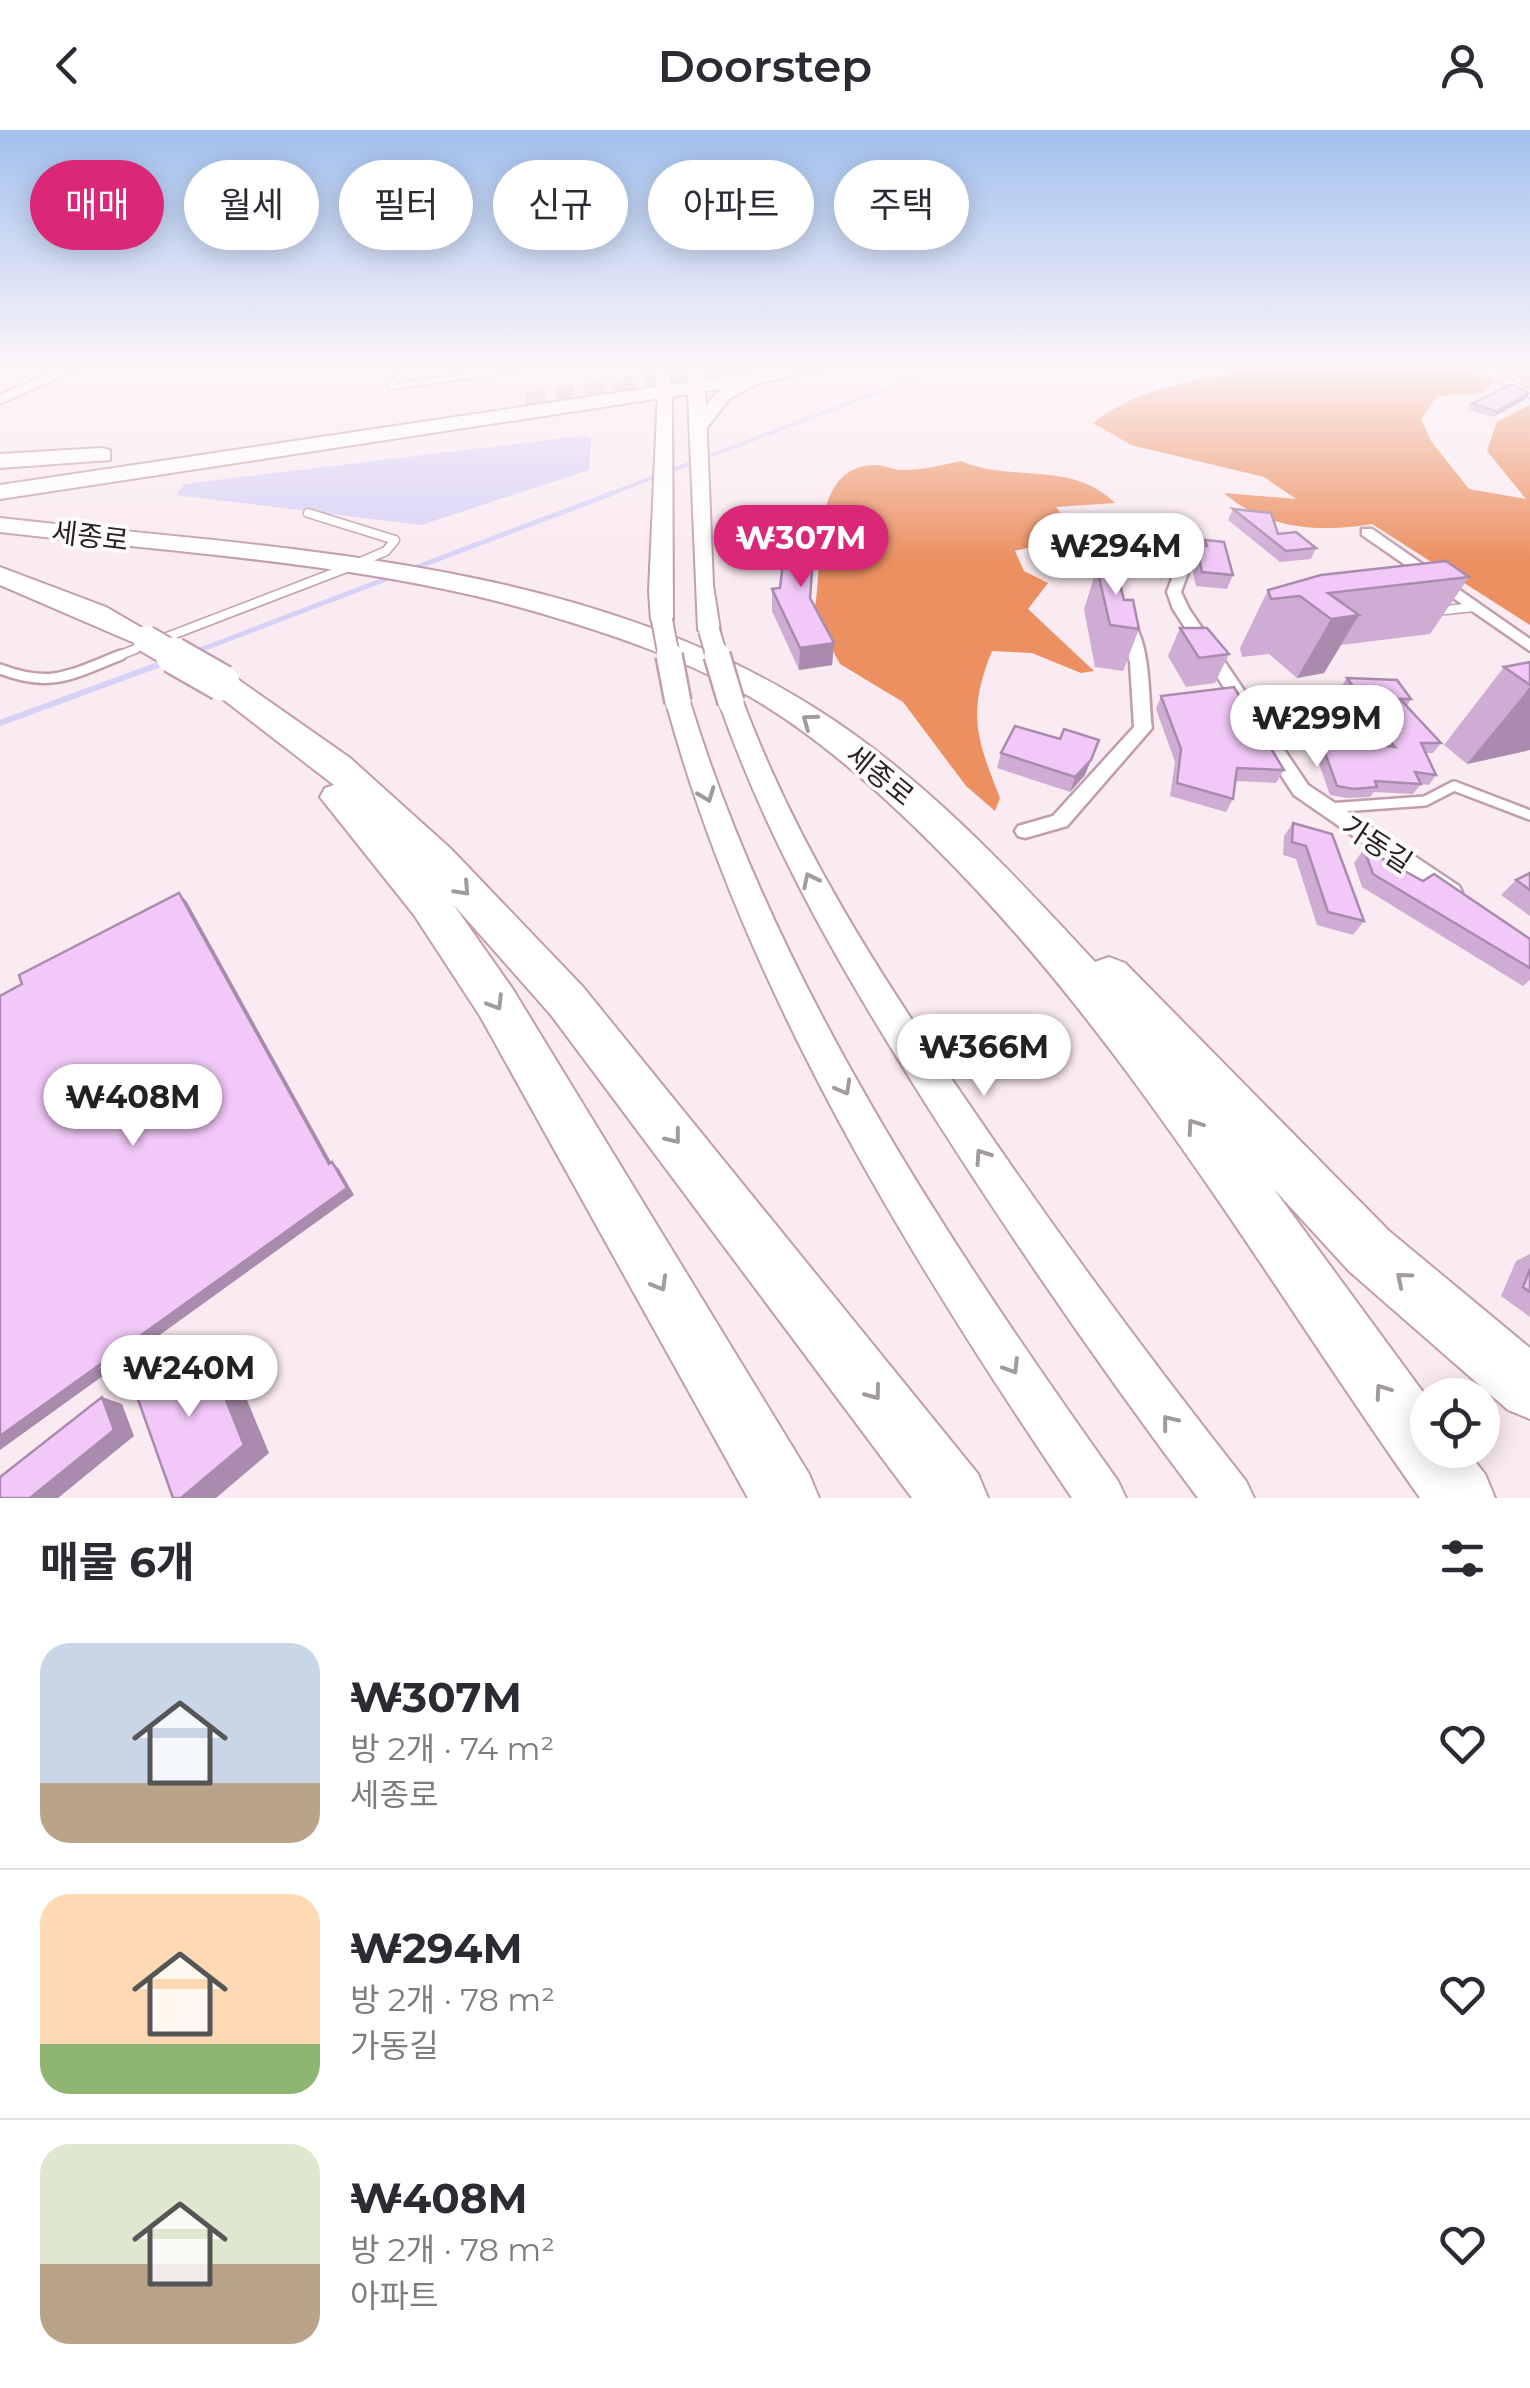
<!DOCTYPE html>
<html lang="ko">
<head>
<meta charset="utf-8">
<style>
  body { margin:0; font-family:Montserrat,"Noto Sans KR",sans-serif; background:#f2f2f3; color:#2b2b33; height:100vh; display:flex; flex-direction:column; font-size:38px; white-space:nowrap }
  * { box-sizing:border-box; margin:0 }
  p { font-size:32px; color:#7c7c81 }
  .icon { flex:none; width:55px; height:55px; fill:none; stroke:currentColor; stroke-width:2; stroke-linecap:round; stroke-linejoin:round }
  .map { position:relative; height:1368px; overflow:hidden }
  .side { display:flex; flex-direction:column; background:#fff; flex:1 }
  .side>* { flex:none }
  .guide { position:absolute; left:30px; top:30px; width:1000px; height:90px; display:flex; gap:20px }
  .controls { position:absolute; left:1410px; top:1248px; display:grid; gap:20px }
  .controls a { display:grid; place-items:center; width:90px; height:90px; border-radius:50%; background:#fff; box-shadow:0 5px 25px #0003; font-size:50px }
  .price { position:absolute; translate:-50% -85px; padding:0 22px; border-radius:35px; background:#fff; color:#222; font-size:32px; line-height:65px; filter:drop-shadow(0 2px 5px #0008) }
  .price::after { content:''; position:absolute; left:50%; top:60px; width:30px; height:22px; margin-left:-15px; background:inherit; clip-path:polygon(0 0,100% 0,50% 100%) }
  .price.current { background:#db2777; color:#fff }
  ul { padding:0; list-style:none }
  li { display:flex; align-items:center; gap:30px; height:250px; padding:0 40px }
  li+li { border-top:2px solid #e1e1e2 }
  li span { display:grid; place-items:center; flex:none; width:280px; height:200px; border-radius:30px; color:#555 }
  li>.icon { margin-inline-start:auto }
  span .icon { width:120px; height:120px; fill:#fffc; stroke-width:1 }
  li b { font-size:42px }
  h2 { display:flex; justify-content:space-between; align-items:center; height:120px; padding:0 40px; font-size:42px }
  .tag { padding:0 35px; border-radius:45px; background:#fff; box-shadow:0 5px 25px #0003; font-size:35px; line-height:90px }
  .tag.current { background:#db2777; color:#fff }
  header { display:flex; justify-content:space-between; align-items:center; height:130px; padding:0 40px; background:#fff; font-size:45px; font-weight:600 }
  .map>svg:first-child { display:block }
  .forest { fill:#ec9061 }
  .water { fill:#d7d1f6 }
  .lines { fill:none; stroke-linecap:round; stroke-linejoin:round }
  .stream-far2 { stroke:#d7d1f6; stroke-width:4 }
  .stream-far1 { stroke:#d7d1f6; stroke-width:5 }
  .stream { stroke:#d7d1f6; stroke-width:6 }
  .highway-tunnel { stroke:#d1c2c9; stroke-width:20; stroke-dasharray:20 10; stroke-linecap:butt }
  .lane-far2-casing { stroke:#c29dad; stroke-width:8 }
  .lane-far1-casing { stroke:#c29dad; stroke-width:11 }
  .lane-casing { stroke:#c29dad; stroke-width:14 }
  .street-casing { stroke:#c29dad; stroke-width:5 }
  .secondary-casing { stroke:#c29dad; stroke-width:4 }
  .highway-casing { stroke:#c29dad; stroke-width:4 }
  .lane-far2 { stroke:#fff; stroke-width:5 }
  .lane-far1 { stroke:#fff; stroke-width:8 }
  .lane { stroke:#fff; stroke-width:9 }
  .street { fill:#fff; fill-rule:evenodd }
  .secondary { fill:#fff; fill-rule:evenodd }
  .highway { fill:#fff; fill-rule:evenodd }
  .secondary-bridge-far1-casing { stroke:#c29dad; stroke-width:24; stroke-linecap:butt }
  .secondary-bridge-casing { stroke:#c29dad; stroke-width:30; stroke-linecap:butt }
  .highway-bridge-far1-casing { stroke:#c29dad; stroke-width:30; stroke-linecap:butt }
  .highway-bridge-casing { stroke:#c29dad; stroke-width:40; stroke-linecap:butt }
  .secondary-bridge-far1 { stroke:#fff; stroke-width:20 }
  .secondary-bridge { stroke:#fff; stroke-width:25 }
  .highway-bridge-far1 { stroke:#fff; stroke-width:26 }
  .highway-bridge { stroke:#fff; stroke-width:35 }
  .wall { fill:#cfacd4 }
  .shaded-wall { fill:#a98cad }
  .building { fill:#f1c8f7; stroke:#a98cad; stroke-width:2.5 }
  .oneway { stroke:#a19b9e }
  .labels { text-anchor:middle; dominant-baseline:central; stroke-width:8; stroke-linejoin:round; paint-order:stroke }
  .street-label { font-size:28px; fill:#2e2027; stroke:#fcfcfc }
</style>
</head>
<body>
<header><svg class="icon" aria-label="back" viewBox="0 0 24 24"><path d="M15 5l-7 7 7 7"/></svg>Doorstep<svg class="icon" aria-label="person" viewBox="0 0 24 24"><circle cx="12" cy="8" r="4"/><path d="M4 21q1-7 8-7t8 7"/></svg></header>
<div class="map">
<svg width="1530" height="1368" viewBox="0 0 1530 1368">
  <rect width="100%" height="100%" fill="#faeaf1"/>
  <path class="forest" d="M1258,239H1465L1494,252L1483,263L1437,266L1421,289L1431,311L1469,359L1526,369L1487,321L1497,292L1530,275V495L1372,394C1321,403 1264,399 1224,363L1296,369L1264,347L1131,315L1093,293C1139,256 1202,249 1258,239Z
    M961,331C1011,353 1072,330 1115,373L1056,377L1068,393L1059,401L1074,416L1043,414L1015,421L1024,441L1048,453L1028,479L1094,541L1081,543L1032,523L992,521C967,583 976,607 1000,668L995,681L966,656L903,572L840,534L813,485C826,443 804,335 876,335C884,335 892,339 899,340C919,341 942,335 961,331Z"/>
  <path class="water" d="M580,306L591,308L589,340L421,395L176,365L185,354Z"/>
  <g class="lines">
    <path class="stream-far2" d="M607,365L939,239"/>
    <path class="stream-far1" d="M412,439L613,363
      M192,523L391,447"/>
    <path class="stream" d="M0,593L166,532"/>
    <path class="highway-tunnel" d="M698,251L771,239
      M526,273L707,244"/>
    <defs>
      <path id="lane-far2" d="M404,239L390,257L519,239"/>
      <path id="lane-far1" d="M1436,481L1474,477
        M115,527L349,437L386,421L395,410L308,383"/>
      <path id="lane" d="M0,539C52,559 72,544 121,525
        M1328,678L1425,671L1454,656L1530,685"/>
      <path id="street" d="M1475,239H1488L1530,260V267Z
        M1362,399H1372L1530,509V521L1362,405Z
        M1168,411L1173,412L1189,440L1181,462L1189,479L1308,655L1459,756L1462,762L1459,768L1451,771L1443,768L1294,665L1173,479L1167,462L1175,440L1161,415Z
        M1124,485C1152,499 1148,570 1152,598L1067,696L1025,708L1018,706L1015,701L1018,696L1053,686L1134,597L1130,532L1116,490Z"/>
      <path id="secondary" d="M59,239H77L0,274V265Z
        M653,239H667L672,261L673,490L662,496L651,490L649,461L658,261Z
        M687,239H701L705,256L713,455L720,500L709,506L698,500Z
        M678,565L690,572C776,854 948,1112 1118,1351L1126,1368H1072C907,1125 743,857 666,572Z
        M731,565L743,572C798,718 880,845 968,973C1056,1102 1149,1228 1246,1351L1254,1368H1198C1104,1243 1015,1114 931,982C848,851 770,719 719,572Z"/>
      <path id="highway" d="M775,239H823L758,253L729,269L706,299L699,301L689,295L720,259L0,369V355Z
        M102,318L110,320V330L0,338V324Z
        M0,388C271,419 571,426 810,575C919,642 1009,739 1095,832L1109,827L1125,833L1389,1101L1530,1218V1289L1508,1280L1349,1141L1273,1058L1428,1269V1320H1466L1485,1344L1495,1368H1420C1264,1147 1127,907 933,715C882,664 825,613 764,575C691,530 607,502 526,479C364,433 169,422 0,402Z
        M0,437L106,477L161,509L146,518L0,455Z
        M222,543L233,546L350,628L451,719L583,857L978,1344L988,1368H912L551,885L453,774L512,858L809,1344L819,1368H748L480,886L414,785L320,667L325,658L334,655L211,560L206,553L211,546Z"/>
    </defs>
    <use href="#lane-far2" class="lane-far2-casing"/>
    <use href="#lane-far1" class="lane-far1-casing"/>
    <use href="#lane" class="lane-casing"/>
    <use href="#street" class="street-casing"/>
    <use href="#secondary" class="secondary-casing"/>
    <use href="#highway" class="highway-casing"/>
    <use href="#lane-far2" class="lane-far2"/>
    <use href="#lane-far1" class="lane-far1"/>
    <use href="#lane" class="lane"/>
    <use href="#street" class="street"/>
    <use href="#secondary" class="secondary"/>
    <use href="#highway" class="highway"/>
    <defs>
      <path id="secondary-bridge-far1" d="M662,490L669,527
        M709,500L717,527"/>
      <path id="secondary-bridge" d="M669,525L678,572
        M717,525L731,572"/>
      <path id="highway-bridge-far1" d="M146,509L177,527"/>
      <path id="highway-bridge" d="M173,525L222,553"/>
    </defs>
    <use href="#secondary-bridge-far1" class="secondary-bridge-far1-casing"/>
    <use href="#secondary-bridge" class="secondary-bridge-casing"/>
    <use href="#highway-bridge-far1" class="highway-bridge-far1-casing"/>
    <use href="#highway-bridge" class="highway-bridge-casing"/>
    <use href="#secondary-bridge-far1" class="secondary-bridge-far1"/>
    <use href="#secondary-bridge" class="secondary-bridge"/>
    <use href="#highway-bridge-far1" class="highway-bridge-far1"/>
    <use href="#highway-bridge" class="highway-bridge"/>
  </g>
  <path class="wall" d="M1498,239H1530V259L1525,252Z
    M1529,263L1526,269L1493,287L1468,280L1472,274Z
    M1233,379L1278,404L1316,418L1311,429L1280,432L1228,390Z
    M1205,410L1233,445L1227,459L1196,456L1190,429L1196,415L1203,416Z
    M1101,433L1124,470L1139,499L1123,541L1095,537L1084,479L1097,438L1100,439Z
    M1469,447L1430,504L1341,515L1324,543L1297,548L1269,524L1242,527L1240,518L1268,460Z
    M772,459L811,470L834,513L832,535L799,540L772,481Z
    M1180,498L1229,524L1215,553L1186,557L1168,526Z
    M1530,532V620L1467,634L1444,615L1504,537Z
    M1347,548L1411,569L1407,576L1441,613L1433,623H1425L1436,645L1429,655L1421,654L1413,664L1374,662L1370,667L1347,668L1330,665L1315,622L1321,612L1365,618L1368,613L1378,614L1367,602L1369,599L1341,557Z
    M1161,566L1284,640L1276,653L1236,651L1233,669L1226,682L1170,666L1175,632L1156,579Z
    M1060,609L1099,610L1085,645L1070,662L997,638L1001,623Z
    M1293,693L1364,791L1353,805L1317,795L1296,729L1283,725L1284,706Z
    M1364,719L1530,809V850L1523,856L1362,757L1354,733Z
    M1530,743V786L1501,765L1516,750Z
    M1530,1124V1187L1501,1166L1516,1131Z"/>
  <path class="shaded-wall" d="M1529,263L1526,269L1493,287L1497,281Z
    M1359,485L1324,543L1297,548L1331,489Z
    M834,513L832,535L799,540L800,518Z
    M1530,557V620L1467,634Z
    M1091,630L1085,645L1070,662L1075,647Z
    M179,763L187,772L336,1041L329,1034Z
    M332,1032L339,1039L354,1065L0,1320V1306Z
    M202,1210L227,1222L269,1323L216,1368H181Z
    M102,1267L122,1274L134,1306L58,1368H30Z"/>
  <path class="building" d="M1512,254L1529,263L1497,281L1472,274Z
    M1233,379L1271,383L1278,404L1296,402L1316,418L1286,421Z
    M787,398L815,399L810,468L834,513L800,518L772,459L780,458Z
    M1205,410L1224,412L1233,445L1202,442L1196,415L1207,416Z
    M1114,431L1124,470H1133L1139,499L1110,495L1097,438L1102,439L1101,433Z
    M1446,431L1469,447L1328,463L1359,485L1331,489L1300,466L1271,469L1268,460L1321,445Z
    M1180,498H1207L1229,524L1199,528Z
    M1530,532V555L1504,537Z
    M1347,548L1397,550L1411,569H1400L1441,613H1421L1436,645L1415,642L1421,654L1375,651L1377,657L1354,659L1337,656L1321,612L1371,619L1368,613L1395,617L1374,593L1378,592Z
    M1234,557L1284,640L1237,638L1233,669L1177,653L1181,619L1161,566Z
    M1015,596L1060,609L1064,599L1099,610L1091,630L1075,647L1001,623Z
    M1293,693L1332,704L1364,791L1328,782L1306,716L1292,712Z
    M1364,719L1423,751L1434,744L1530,809V838L1373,744Z
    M1530,743V760L1516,750Z
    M179,763L329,1034L332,1032L347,1058L0,1306V866L22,854L19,845Z
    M1530,1139V1162L1523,1157Z
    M202,1210L244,1315L181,1368H173L135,1261Z
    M102,1267L114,1300L30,1368H0V1347Z"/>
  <defs><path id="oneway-chevron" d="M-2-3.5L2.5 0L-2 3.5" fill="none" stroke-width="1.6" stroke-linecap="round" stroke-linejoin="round" transform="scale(2.5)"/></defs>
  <g class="oneway">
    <use href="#oneway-chevron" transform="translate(809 591) rotate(-144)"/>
    <use href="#oneway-chevron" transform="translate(707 665) rotate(69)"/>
    <use href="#oneway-chevron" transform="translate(810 750) rotate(-116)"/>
    <use href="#oneway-chevron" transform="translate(463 759) rotate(47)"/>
    <use href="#oneway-chevron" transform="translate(496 873) rotate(58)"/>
    <use href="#oneway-chevron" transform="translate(844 958) rotate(61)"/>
    <use href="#oneway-chevron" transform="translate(1194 996) rotate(-125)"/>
    <use href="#oneway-chevron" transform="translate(674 1007) rotate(52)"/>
    <use href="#oneway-chevron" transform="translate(982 1026) rotate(-124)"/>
    <use href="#oneway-chevron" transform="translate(1403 1149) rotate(-140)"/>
    <use href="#oneway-chevron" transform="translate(660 1154) rotate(60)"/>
    <use href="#oneway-chevron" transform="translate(1012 1237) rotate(58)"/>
    <use href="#oneway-chevron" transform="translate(1382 1261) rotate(-125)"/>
    <use href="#oneway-chevron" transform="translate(874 1263) rotate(53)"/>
    <use href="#oneway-chevron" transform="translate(1169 1292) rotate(-128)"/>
  </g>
  <linearGradient id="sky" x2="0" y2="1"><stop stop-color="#a1c0ee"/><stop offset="0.55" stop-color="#fdf6f9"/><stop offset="1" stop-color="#fdf6f9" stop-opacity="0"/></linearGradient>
  <rect width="1530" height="431" fill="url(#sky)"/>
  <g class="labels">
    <g class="street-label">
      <text transform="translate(90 406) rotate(7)">세종로</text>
      <text transform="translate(880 645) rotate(39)">세종로</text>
      <text transform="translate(1377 714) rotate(33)">가동길</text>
    </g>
  </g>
</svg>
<div class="controls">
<a><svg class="icon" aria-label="locate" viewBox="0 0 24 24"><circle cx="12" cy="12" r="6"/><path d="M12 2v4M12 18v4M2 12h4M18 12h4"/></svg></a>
</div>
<b class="price current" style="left:801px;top:460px">₩307M</b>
<b class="price" style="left:1116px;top:468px">₩294M</b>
<b class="price" style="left:1317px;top:640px">₩299M</b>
<b class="price" style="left:984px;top:969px">₩366M</b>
<b class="price" style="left:133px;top:1019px">₩408M</b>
<b class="price" style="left:189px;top:1290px">₩240M</b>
<div class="guide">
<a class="tag current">매매</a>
<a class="tag">월세</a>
<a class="tag">필터</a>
<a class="tag">신규</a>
<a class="tag">아파트</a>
<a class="tag">주택</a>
</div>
</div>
<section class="side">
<h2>매물 6개<svg class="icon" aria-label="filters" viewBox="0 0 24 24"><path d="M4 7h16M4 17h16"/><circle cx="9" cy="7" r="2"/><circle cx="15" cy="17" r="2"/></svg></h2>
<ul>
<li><span style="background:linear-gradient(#c9d6e8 70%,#b9a48a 0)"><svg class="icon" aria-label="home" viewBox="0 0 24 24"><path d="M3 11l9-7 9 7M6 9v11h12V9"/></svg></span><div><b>₩307M</b><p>방 2개 · 74 m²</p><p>세종로</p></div><svg class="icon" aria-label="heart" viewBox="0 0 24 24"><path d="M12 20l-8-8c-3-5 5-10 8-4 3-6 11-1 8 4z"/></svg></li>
<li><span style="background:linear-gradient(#ffd9b3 75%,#8fb573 0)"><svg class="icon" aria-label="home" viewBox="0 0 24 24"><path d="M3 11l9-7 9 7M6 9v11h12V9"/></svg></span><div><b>₩294M</b><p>방 2개 · 78 m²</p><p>가동길</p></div><svg class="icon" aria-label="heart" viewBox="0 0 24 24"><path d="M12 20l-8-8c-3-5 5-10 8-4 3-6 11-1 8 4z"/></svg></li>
<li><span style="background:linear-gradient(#dfe7d0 60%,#b9a48a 0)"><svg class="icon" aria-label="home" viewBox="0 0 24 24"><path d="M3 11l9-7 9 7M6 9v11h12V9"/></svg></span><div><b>₩408M</b><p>방 2개 · 78 m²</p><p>아파트</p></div><svg class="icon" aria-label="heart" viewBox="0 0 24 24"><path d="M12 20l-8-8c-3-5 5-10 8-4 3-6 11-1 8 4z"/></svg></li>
</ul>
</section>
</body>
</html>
